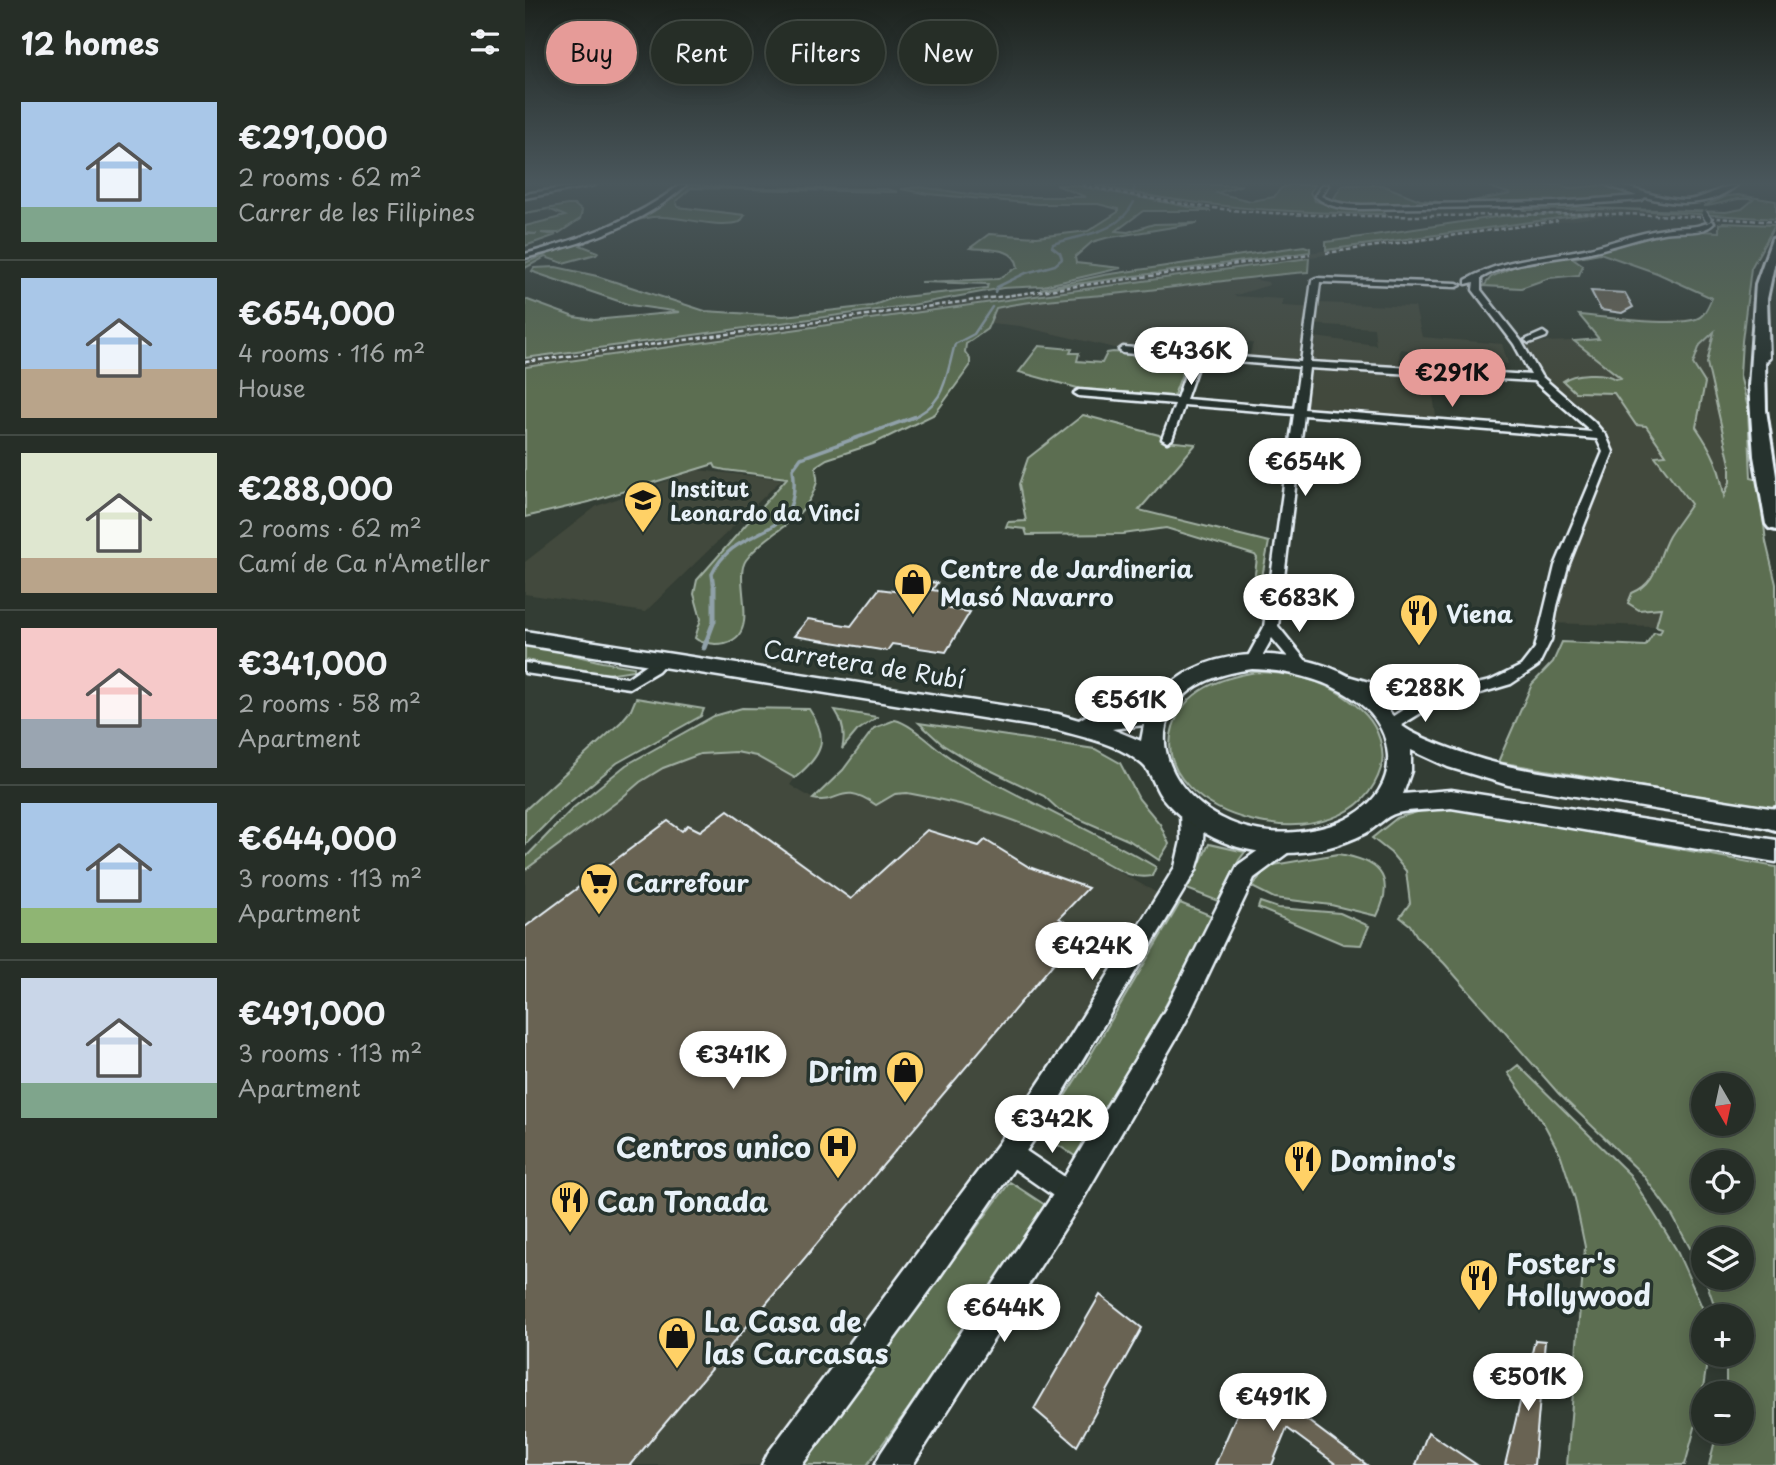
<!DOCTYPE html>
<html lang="en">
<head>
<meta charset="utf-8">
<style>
  body { margin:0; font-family:"Playpen Sans",sans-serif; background:#2e362f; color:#f1f3f6; height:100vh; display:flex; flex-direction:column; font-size:26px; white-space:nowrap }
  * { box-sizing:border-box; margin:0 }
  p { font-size:23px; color:#a4a8a7 }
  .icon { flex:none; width:38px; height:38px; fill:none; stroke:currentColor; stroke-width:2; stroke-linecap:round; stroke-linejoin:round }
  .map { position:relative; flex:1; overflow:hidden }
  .sheet { display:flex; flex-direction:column; background:#262e27; width:525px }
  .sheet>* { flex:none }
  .hud { position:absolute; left:21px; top:21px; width:665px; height:63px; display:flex; gap:14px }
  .needle { width:46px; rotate:171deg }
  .tools { position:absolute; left:1166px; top:1073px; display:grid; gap:14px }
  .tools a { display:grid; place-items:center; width:63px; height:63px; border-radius:50%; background:#262e27; box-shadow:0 4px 18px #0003,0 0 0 2px #424a44; font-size:35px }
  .price { position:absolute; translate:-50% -60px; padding:0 16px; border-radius:24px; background:#fff; color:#222; font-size:23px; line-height:46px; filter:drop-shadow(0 2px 4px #0008) }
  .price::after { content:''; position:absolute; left:50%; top:42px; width:21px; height:16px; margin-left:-10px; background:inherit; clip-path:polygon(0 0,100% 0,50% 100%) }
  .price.current { background:#e69b98; color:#111 }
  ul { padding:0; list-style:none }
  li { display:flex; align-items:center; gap:21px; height:175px; padding:0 21px }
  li+li { border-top:2px solid #424a44 }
  li span { display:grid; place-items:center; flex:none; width:196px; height:140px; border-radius:0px; color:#555 }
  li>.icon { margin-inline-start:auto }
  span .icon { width:84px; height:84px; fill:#fffc; stroke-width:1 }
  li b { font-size:30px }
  h2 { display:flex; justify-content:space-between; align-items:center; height:84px; padding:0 21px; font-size:30px }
  .chip { padding:0 24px; border-radius:32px; background:#262e27; box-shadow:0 4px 18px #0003,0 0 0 2px #424a44; font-size:24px; line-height:63px }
  .chip.current { background:#e69b98; color:#111 }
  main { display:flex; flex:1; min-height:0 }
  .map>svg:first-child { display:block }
  .built { fill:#43493d; fill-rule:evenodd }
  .green { fill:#5c6e51; stroke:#a2b0a4; stroke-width:2; fill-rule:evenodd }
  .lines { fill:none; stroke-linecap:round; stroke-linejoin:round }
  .stream-far2 { stroke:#90a1a9; stroke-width:2.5 }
  .stream-far1 { stroke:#90a1a9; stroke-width:3.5 }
  .stream { stroke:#90a1a9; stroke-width:5 }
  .building { fill:#696452; stroke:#e8f1f8; stroke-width:2 }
  .minor-casing { stroke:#e8f1f8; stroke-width:5 }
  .tertiary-casing { stroke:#e8f1f8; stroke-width:5 }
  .secondary-casing { stroke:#e8f1f8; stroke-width:5 }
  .trunk-casing { stroke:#e8f1f8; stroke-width:6 }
  .minor { fill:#26332d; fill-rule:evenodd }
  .tertiary { fill:#26332d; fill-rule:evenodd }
  .secondary { fill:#26332d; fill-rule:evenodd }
  .trunk { fill:#26332d; fill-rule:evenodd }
  .rail { stroke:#e8f1f8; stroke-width:2.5; stroke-dasharray:4.5 2.5; stroke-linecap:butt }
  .pedestrian-bridge-casing { stroke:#e8f1f8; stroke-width:8; stroke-linecap:butt }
  .pedestrian-bridge { stroke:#26332d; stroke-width:5 }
  .labels { text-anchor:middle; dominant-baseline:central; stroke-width:7; stroke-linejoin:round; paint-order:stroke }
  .far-poi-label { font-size:21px; font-weight:bold; fill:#e8f1f8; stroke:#26332d; text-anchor:start }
  .poi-label { font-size:24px; font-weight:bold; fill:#e8f1f8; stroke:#26332d; text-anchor:start }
  .street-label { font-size:24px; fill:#e8f1f8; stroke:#26332d }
  .near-poi-label { font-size:28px; font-weight:bold; fill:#e8f1f8; stroke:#26332d; text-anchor:start }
</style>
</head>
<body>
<main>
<section class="sheet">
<h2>12 homes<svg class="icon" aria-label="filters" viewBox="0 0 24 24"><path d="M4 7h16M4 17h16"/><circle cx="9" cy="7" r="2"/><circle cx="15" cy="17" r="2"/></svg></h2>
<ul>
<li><span style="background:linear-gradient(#a9c7e8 75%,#7fa58c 0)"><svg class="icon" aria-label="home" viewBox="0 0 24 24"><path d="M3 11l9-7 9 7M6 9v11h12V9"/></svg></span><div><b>€291,000</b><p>2 rooms · 62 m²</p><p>Carrer de les Filipines</p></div></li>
<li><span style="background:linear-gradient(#a9c7e8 65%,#b9a48a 0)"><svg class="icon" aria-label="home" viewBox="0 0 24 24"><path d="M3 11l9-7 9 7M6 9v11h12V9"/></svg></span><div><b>€654,000</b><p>4 rooms · 116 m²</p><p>House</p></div></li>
<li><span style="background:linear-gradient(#dfe7d0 75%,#b9a48a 0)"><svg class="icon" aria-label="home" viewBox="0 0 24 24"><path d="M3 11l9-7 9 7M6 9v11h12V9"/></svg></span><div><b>€288,000</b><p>2 rooms · 62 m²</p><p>Camí de Ca n'Ametller</p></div></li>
<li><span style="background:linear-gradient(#f6c9c9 65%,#9aa5b1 0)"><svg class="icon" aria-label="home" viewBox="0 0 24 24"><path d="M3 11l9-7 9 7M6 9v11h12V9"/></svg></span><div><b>€341,000</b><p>2 rooms · 58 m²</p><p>Apartment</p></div></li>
<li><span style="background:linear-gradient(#a9c7e8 75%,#8fb573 0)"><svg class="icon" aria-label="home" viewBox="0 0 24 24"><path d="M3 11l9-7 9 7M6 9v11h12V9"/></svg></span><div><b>€644,000</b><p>3 rooms · 113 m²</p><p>Apartment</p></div></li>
<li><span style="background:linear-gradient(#c9d6e8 75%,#7fa58c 0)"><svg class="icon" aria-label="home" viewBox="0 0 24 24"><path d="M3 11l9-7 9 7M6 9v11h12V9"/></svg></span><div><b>€491,000</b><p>3 rooms · 113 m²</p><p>Apartment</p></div></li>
</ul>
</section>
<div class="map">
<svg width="1251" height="1465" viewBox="0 0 1251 1465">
  <rect width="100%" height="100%" fill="#333d34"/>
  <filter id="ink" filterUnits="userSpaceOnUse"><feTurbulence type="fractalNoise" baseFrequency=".0143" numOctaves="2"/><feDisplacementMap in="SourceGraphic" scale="14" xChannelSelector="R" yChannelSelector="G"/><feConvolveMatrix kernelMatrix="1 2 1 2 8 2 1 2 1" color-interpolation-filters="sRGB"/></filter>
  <g filter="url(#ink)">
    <path class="built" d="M552,185H570L657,201L754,211L872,214L1104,210L1177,214L1179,217L1072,213L1078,216L0,367V360L1069,214L848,217L740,213L623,200Z
      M715,277L743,282L744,285L708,296L758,299L757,306L793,308L794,303L890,307L897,337L977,344L983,364L875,349L874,370L905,372L912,424L776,413L781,366L723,361L728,343L677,339L671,356L603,351L495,326L466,323L471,308L488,304L538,296L579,295ZM784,324L849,328L851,345L782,336Z
      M1054,315L1132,320L1171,319L1189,331L1182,363L1196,415L1205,464L1206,492L1149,623L1131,626L1023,623L1083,452L1076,436L1012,378L993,343L1074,340Z
      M172,470L257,479L120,612L0,594V562L72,506Z
      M193,751L231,756L270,778L265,785L288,799L298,801L322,791L337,795L351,804L370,794L382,793L470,812L529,836L643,899L255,1465H0V870L93,801L115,782L138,768L175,754Z"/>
    <path class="green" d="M165,185L220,188L362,189L373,192L166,188L151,201L153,207L220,215L215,222C191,228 163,218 138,217C110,215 80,234 55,245L73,252L71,254L38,263L20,257L0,268V263L122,213Z
      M531,185H548L686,211H618L591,231L603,232L629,224L673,223L581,238L567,242L550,257L551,263L596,268L518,286L478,288L387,305L0,358V299L49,317L69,320L155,312L105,305L11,273L7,271L9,268L31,267L72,276L180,311L259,316L346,306L368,298L462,288L463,284L396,282L473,279L493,267C490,246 462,250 445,248L464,234L512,237L563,231L593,212V209L573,204H513L403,194L376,189L395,187L466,197H561Z
      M570,185H717L692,193L726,201L749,197L756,188L765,185H790L785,192L790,201L808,206L857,209L860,214C762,213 665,207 570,185Z
      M817,185H857L895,200L914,202H942L986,194L959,185H1034L1045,188L1082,185L1113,196L1049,202L840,205L812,201L809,198Z
      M1213,195L1251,201V219L1094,209L999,210L995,206L1201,212L1217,209L1228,200C1212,195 1195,206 1179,206L1202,196Z
      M42,205H50L57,211L55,219L34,233H16L31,235L0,246V234H12L0,233V226L40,216L24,209L0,213Z
      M1071,213L801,250V242L977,216Z
      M1198,223L1250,225L1226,268L1217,341L1215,375L1223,408L1226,478L1234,480L1241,542L1251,584V809L973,762L1007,684L1028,662L1037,642L1120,646L1129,632L1135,633L1137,628L1131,626L1136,608L1114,610L1103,603L1107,593C1134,582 1131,559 1144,536C1151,525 1159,515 1166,504L1130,456L1141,455L1121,426L1111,425L1089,393L1050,392L1038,381C1048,373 1079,371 1090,379L1096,378L1049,341L1074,339L1054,315C1081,317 1148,327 1171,319C1180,316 1183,306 1187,298L1132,273L1075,253L1048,258L1058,265L1054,275L1024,278L996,288L959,286L966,277L990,266L1066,252L1153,230L1194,232V224ZM1189,332L1182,363L1205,464V482L1199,496C1195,467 1188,452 1171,427L1180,383L1168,364L1175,345Z
      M779,246L785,248V252L515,289L579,275Z
      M784,258L783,272C714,277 647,289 578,295C542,298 507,300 471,308L462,329L441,344L440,352L445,359V366L410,414L348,444L302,459L291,466C290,472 293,476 292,482C281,523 244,529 221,560C206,581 242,644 190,644C182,643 175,643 170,638L176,619L169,594L172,580L262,478L200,470L191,468L189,464L64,502L0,517V367Z
      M514,346L547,349L545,353H554L552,361L577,363L582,353L588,352L663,358L649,395L646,396L556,389L494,372Z
      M558,415L634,435L640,441L671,444L614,510L744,542L732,602L723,600L728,589L732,558L730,555L641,528L598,534L502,535L500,529L481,527L483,522L501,521L494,484L503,458Z
      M0,643L77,662L109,667V670L82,674L0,660Z
      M731,672C774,673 811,683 841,715C853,728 861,750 856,768C825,872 619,819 648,727C660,689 696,678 731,672Z
      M111,698L179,709L176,716L92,763L34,811L0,845V810L96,722L106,710Z
      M217,708L284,709C306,741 296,755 270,778L231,756L211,752L175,754L138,768L115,782L93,801L0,870V858L48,808L101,765L189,716Z
      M310,710L352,717L332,731L317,749C321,734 318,722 310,710Z
      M370,720C386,723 411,749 427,759C493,799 565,828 631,867L627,876C606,880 591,868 572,858C505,823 456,806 382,793L370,794L351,805C315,780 316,805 288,799L318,770L349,728Z
      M394,723L570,749L595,763L614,799L635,824L644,844L634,860L605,841L534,810L519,796L436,756L418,745Z
      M936,808L1251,867V1465H1184L1192,1432H1216V1393H1201V1355L1216,1354V1316H1193L1180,1278H1216V1239H1178V1272L1147,1215L1118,1175L1034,1094L919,963L893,938L885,925L875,917L885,903L881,871L866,853L847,838L872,818L902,809ZM1178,1085H1216V1124H1178ZM1178,1162H1216V1200H1178Z
      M684,844L720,852L714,860L693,901L662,889Z
      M813,854C852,860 872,875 852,916L806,905L749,898L727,887L743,866Z
      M735,902L753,908L815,913L844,926L836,945L818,944L733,908Z
      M655,903L687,916L623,1039L553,1158L516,1134L561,1063Z
      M993,1065L1105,1175L1151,1249L1177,1307L1178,1354L1183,1355L1175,1409L1160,1465H1042L1060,1247L1050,1199L1036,1156L1019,1124L983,1073Z
      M485,1182L520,1205L419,1360L342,1465H278Z"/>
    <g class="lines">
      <path class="stream-far2" d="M609,185V191
        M470,292L472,287L501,273L530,265L537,259L535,253L527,247L528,244C558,234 593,234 609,202
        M384,419C421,405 420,379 430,344L449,334L467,307"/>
      <path class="stream-far1" d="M189,589L187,574C212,520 279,545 268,469L276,458L389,417"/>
      <path class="stream" d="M179,648L189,621V587"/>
    </g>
    <path class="building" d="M1066,291L1100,293L1108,307L1097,313L1076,310Z
      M385,579L412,583L407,590L434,594L424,609L445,612L421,652L367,644L362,651L269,636L283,619L326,626L354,589L376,592Z
      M203,810L326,899L402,830L454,846L460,840L504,867L563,888L534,918L555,932L105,1465H0V927L143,821L157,831L163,825L175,831Z
      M575,1295L617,1328L552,1446L509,1409Z
      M1010,1340L1020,1341L1009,1465H980Z
      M727,1379L842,1465H812L762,1428L747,1465H690Z
      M903,1432L952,1465H891Z"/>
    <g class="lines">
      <defs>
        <path id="minor" d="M58,185H70L0,198V194Z
          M155,185H161C118,225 56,244 0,258V254C56,239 109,220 155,185Z
          M797,185H803L796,196C810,204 823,205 838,205L1030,202L1112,196L1082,185C1108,185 1132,200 1159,200C1180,200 1199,184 1212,185C1184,207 1153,206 1120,197L1117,200L1030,206L838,209C821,209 804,208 790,196Z
          M1186,221L1189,223C1179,235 1154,230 1138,233C1112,238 1086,248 1060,253C1026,260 986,260 956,278V290L996,341L1016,376L1069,422L1081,436L1088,452L1043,566L1032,606L1026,640L1013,666L986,684L904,708L865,732L857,726L859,722L890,702L865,698L814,684L812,680L814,676L819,675L865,688L909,694L965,681L996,666L1010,648L1030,566L1078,452L1072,439L779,415L753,626L785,666L783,669H773L747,638L732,665L727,667L720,662L739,627L769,414L659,405L647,439L642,442L637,439L650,404L554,396L549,393L554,390L652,398L666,358L598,353L594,350L598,347L668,353L676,332L680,329L684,332L677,354L776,362L787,280L791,278L932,283L936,285L932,287L795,282L785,362L1006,375L989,344L948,290L949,282L941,284V280C980,257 1017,258 1060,249C1087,243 1112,233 1139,229C1155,226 1173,229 1186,221ZM675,359L775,367L769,408L661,399ZM784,368L1009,381L1067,432L779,409Z
          M1018,332L1022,335L1021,337L1004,343L1000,340Z
          M138,653L143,655L145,658L133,671L104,688L0,673V663L102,678Z
          M485,1140L553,1186L557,1194L553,1202L545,1206L537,1202L477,1160L473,1152L477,1144Z"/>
        <path id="tertiary" d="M665,803L672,805C683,825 678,850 671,870L517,1128L411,1282L277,1465H237L243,1453L474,1143L543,1040L650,867L656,841L655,811L658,805Z
          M760,834L768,837L771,843L768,849L729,878L661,1021L555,1204L388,1465H350L356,1453L535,1184L643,1005L713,865L752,837Z"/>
        <path id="secondary" d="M0,631L533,714L554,720L564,714L604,713L628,706C666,642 767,645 825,677C847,689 859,706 875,724C886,736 945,756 963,761C998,771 1036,775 1072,781C1132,790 1191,800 1251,809V829L983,785L923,767L886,750V771L878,794L926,790L1251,840V862L926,808C909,810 889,809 872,813C860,816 852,827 841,833C816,846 786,853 758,853C711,854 665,832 636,796C629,786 626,771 617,764C594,744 561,738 533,730L0,645ZM727,669C777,670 860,693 863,755C865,782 849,803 827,816C810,826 791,830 771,832C644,843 574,688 727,669ZM619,725L616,741L587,729Z"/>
        <path id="trunk" d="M1251,238V256L1242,299L1244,358L1240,362L1241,410L1251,476V530L1244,528L1241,524L1229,456L1224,386L1231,284L1247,239Z
          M1251,808V830H1250L1240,827L1236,819L1240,811Z"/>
      </defs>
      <use href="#minor" class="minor-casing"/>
      <use href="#tertiary" class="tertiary-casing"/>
      <use href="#secondary" class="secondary-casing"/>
      <use href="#trunk" class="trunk-casing"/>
      <use href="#minor" class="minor"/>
      <use href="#tertiary" class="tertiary"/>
      <use href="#secondary" class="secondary"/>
      <use href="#trunk" class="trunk"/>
      <path class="rail" d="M557,185C614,197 671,208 730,212C845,220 961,214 1076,214C1134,214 1193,218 1251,222
        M801,253L1033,221
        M0,362L785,254"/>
      <defs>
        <path id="pedestrian-bridge" d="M1179,213L1183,219"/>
      </defs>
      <use href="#pedestrian-bridge" class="pedestrian-bridge-casing"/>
      <use href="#pedestrian-bridge" class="pedestrian-bridge"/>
    </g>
  </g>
  <linearGradient id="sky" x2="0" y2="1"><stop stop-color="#1c221d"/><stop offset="0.47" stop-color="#4a575c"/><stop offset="1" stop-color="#4a575c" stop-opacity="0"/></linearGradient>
  <rect width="1251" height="390" fill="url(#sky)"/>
  <defs>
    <symbol id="school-pin" viewBox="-11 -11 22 30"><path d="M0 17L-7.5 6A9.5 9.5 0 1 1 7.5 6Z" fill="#ffd166" stroke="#26332d"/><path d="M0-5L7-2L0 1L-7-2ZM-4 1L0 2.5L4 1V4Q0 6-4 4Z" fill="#111"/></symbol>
    <symbol id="shop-pin" viewBox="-11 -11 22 30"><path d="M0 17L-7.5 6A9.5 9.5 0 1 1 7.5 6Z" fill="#ffd166" stroke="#26332d"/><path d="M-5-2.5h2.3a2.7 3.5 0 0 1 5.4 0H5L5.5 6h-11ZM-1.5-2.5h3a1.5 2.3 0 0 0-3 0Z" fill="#111"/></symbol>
    <symbol id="restaurant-pin" viewBox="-11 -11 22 30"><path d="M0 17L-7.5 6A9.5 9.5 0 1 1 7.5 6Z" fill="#ffd166" stroke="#26332d"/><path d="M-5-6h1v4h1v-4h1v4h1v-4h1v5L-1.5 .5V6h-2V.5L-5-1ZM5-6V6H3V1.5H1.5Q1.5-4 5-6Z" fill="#111"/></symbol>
    <symbol id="supermarket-pin" viewBox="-11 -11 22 30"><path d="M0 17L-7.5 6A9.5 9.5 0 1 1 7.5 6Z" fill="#ffd166" stroke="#26332d"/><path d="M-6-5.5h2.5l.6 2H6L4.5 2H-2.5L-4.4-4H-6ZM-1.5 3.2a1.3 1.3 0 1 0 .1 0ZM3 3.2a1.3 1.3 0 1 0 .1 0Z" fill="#111"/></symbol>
    <symbol id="hospital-pin" viewBox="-11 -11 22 30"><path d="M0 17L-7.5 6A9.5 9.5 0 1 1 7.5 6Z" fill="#ffd166" stroke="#26332d"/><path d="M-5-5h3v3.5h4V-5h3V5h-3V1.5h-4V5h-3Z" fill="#111"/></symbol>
  </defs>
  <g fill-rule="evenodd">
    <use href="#school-pin" x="96" y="478" width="44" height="60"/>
    <use href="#shop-pin" x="366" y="560" width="44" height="60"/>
    <use href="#restaurant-pin" x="872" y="591" width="44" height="60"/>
    <use href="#supermarket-pin" x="52" y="860" width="44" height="60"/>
    <use href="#shop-pin" x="358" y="1048" width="44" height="60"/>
    <use href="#hospital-pin" x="291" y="1124" width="44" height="60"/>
    <use href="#restaurant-pin" x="756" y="1137" width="44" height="60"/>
    <use href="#restaurant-pin" x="23" y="1178" width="44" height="60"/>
    <use href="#restaurant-pin" x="932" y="1256" width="44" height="60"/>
    <use href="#shop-pin" x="130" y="1314" width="44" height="60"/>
  </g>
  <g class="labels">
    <g class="far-poi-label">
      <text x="145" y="488">Institut<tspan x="145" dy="24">Leonardo da Vinci</tspan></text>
    </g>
    <g class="poi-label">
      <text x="415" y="568">Centre de Jardineria<tspan x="415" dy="28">Masó Navarro</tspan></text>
      <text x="921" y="613">Viena</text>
      <text x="101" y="882">Carrefour</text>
    </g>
    <g class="street-label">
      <text transform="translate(339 663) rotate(9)">Carretera de Rubí</text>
    </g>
    <g class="near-poi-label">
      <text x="353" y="1070" text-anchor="end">Drim</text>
      <text x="286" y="1146" text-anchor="end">Centros unico</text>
      <text x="805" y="1159">Domino's</text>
      <text x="72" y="1200">Can Tonada</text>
      <text x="981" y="1262">Foster's<tspan x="981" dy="32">Hollywood</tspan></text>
      <text x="179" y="1320">La Casa de<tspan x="179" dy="32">las Carcasas</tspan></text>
    </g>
  </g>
</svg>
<div class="tools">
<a><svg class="needle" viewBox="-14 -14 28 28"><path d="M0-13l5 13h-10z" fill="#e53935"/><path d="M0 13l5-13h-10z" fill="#a4a8a7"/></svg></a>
<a><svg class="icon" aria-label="locate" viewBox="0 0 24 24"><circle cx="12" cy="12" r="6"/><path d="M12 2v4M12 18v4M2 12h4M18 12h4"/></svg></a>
<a><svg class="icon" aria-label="layers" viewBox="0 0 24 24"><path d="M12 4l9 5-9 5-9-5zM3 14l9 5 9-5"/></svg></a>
<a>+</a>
<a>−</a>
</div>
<b class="price" style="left:666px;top:387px">€436K</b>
<b class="price current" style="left:927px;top:409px">€291K</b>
<b class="price" style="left:780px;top:498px">€654K</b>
<b class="price" style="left:774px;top:634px">€683K</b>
<b class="price" style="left:900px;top:724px">€288K</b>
<b class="price" style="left:604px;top:736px">€561K</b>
<b class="price" style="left:567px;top:982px">€424K</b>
<b class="price" style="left:208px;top:1091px">€341K</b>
<b class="price" style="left:527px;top:1155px">€342K</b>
<b class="price" style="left:479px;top:1344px">€644K</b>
<b class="price" style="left:1003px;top:1413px">€501K</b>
<b class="price" style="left:748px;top:1433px">€491K</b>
<div class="hud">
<a class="chip current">Buy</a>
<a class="chip">Rent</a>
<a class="chip">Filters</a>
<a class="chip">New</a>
</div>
</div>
</main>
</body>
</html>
